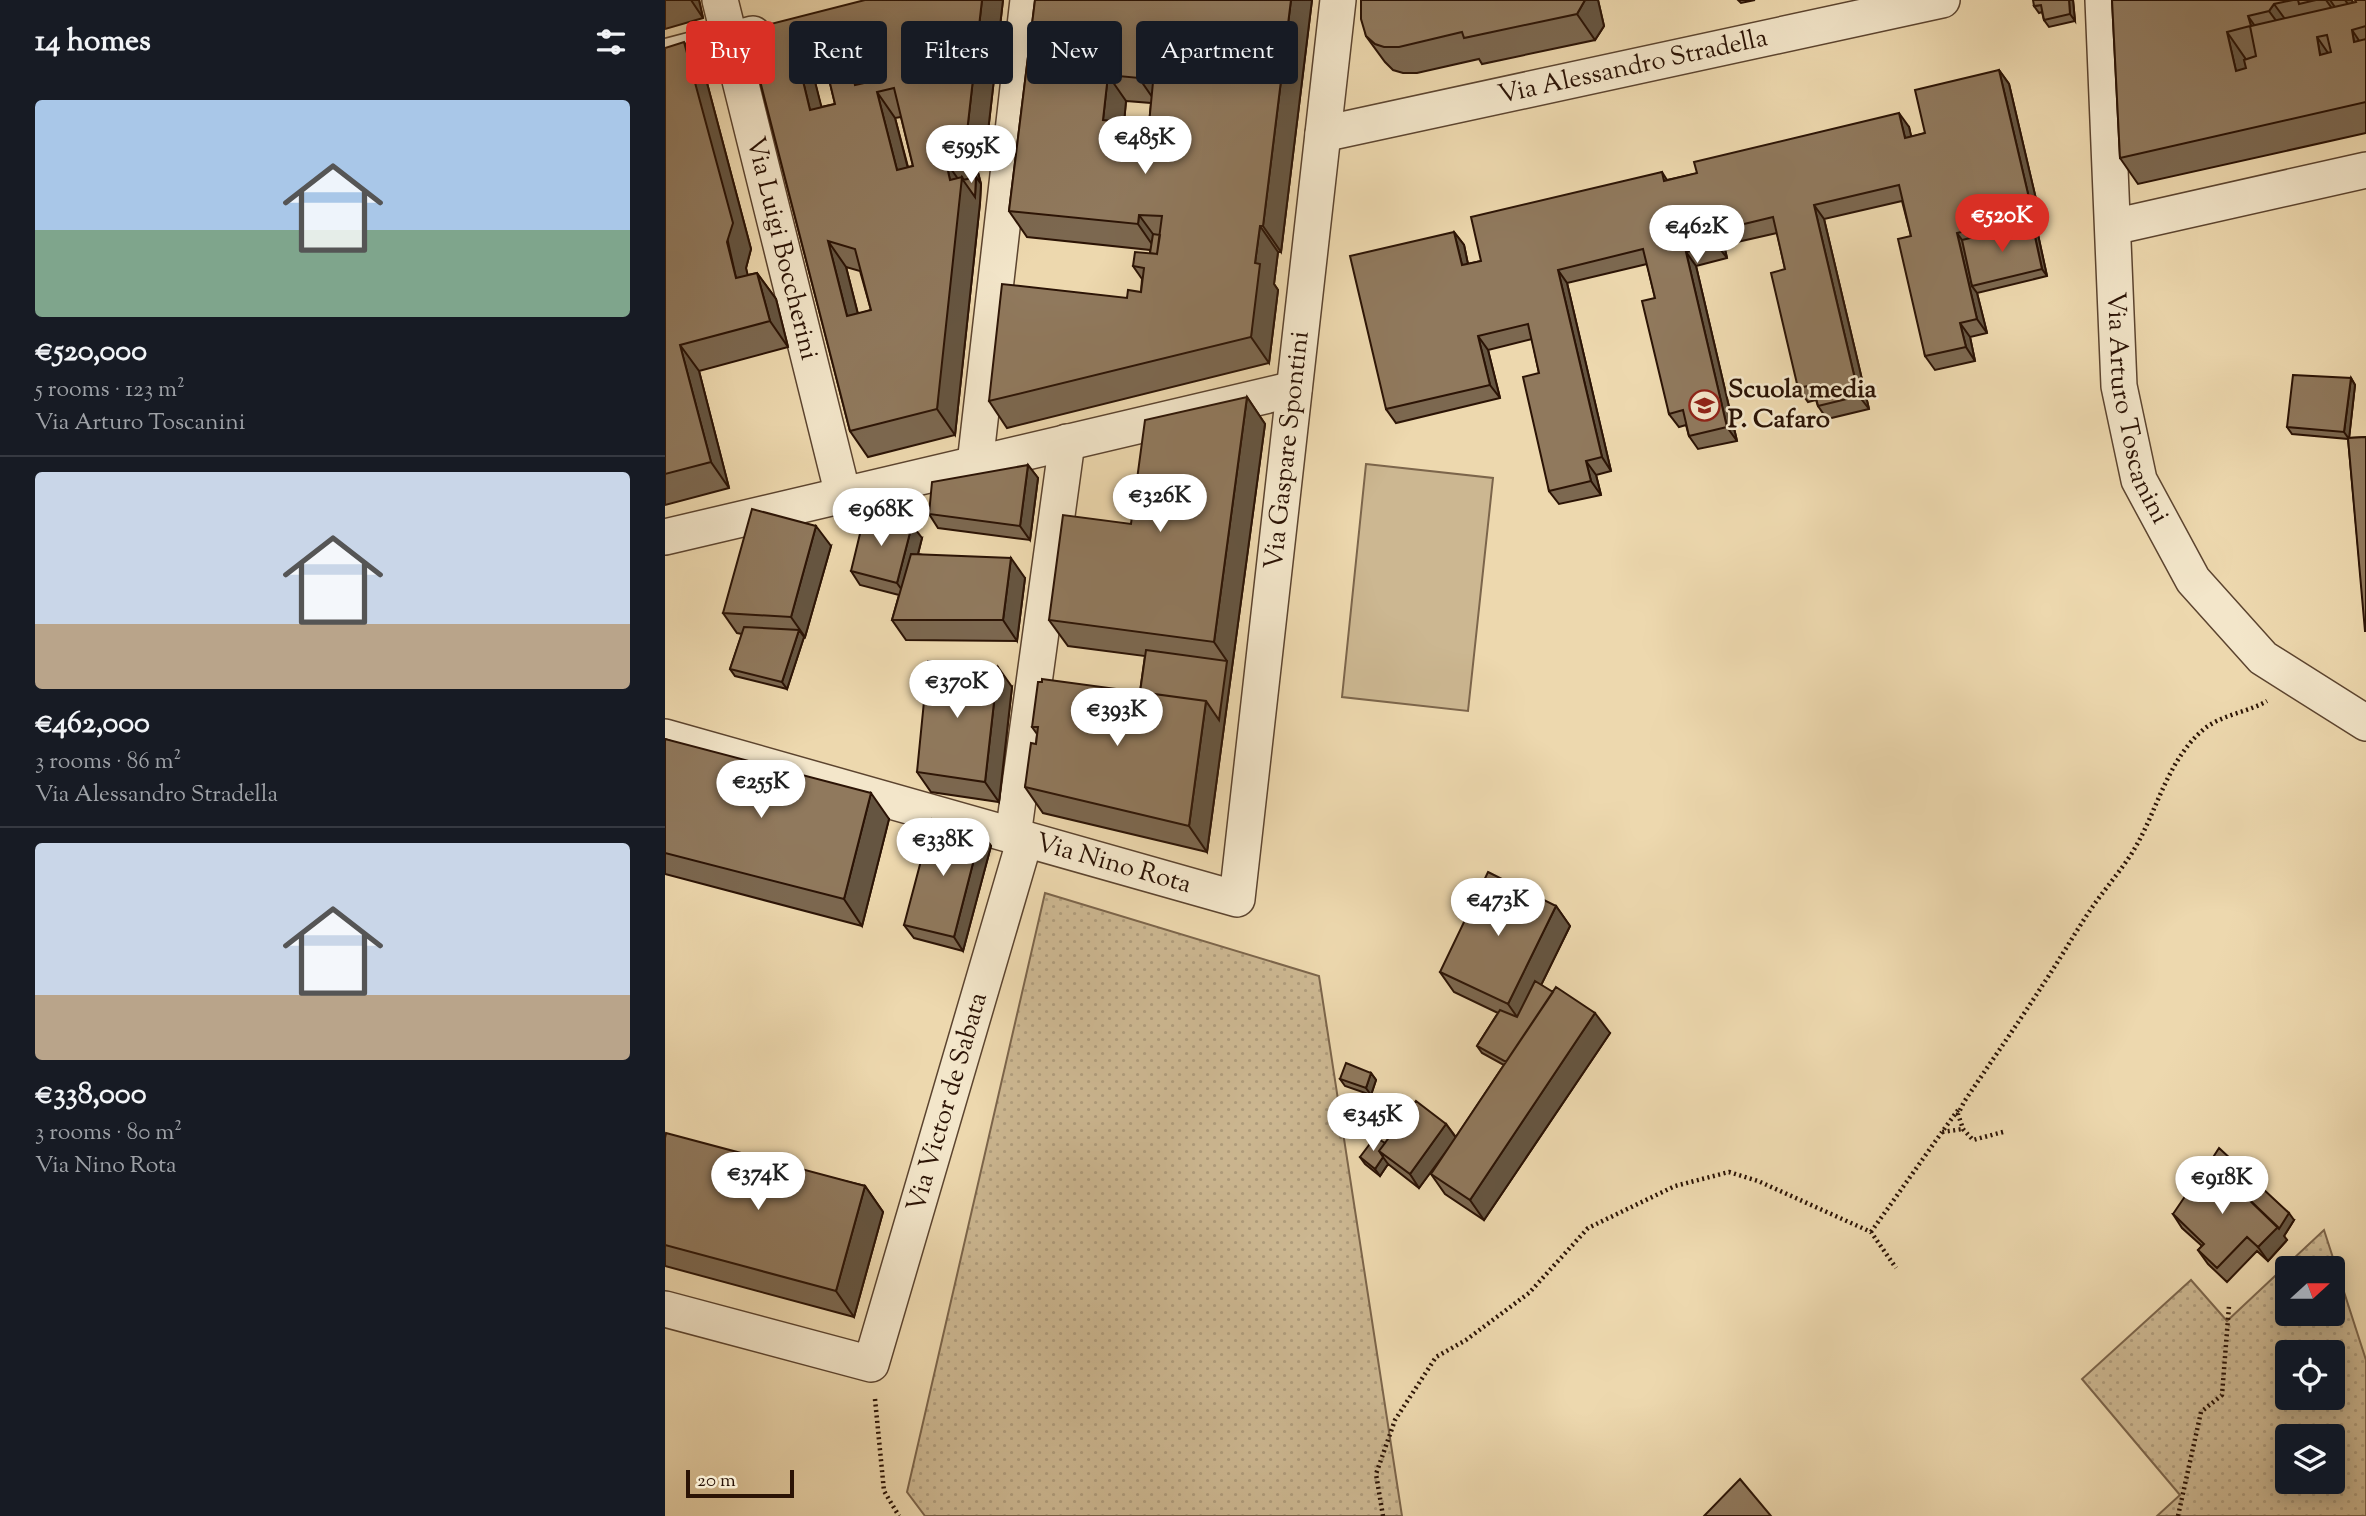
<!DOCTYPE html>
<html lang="en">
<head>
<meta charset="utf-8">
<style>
  body { margin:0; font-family:"Sorts Mill Goudy",serif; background:#242831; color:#f1f3f6; height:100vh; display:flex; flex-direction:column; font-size:26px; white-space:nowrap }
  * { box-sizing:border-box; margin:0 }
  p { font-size:23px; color:#9ea1a6 }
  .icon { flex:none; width:38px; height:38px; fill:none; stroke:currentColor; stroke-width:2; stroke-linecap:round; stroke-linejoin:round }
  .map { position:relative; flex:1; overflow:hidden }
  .drawer { display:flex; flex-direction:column; background:#171b24; width:665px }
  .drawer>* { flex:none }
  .guide { position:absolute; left:21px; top:21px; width:665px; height:63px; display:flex; gap:14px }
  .needle { width:46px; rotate:69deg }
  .fabs { position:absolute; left:1610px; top:1256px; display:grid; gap:14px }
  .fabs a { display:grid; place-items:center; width:70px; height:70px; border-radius:7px; background:#171b24; box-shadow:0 4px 18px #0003; font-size:35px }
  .scale { position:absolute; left:21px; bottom:18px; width:108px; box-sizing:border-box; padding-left:7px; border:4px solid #2b1305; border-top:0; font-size:19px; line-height:24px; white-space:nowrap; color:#2b1305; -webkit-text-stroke:5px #f3e6ca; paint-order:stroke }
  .price { position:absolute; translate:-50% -60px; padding:0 16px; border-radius:24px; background:#fff; color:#222; font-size:23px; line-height:46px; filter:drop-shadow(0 2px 4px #0008) }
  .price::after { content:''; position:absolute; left:50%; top:42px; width:21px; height:16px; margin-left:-10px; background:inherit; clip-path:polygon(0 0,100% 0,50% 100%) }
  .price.on { background:#d93025; color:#fff }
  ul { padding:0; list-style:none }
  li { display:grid; align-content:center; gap:14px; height:371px; padding:0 35px }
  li+li { border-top:2px solid #363941 }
  li span { display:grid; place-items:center; height:217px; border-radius:7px; color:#555 }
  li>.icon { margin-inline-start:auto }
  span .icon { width:126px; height:126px; fill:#fffc; stroke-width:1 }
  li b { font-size:30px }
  h2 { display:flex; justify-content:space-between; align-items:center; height:84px; padding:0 35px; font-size:30px }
  .pill { padding:0 24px; border-radius:7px; background:#171b24; box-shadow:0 4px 18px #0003; font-size:24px; line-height:63px }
  .pill.on { background:#d93025; color:#fff }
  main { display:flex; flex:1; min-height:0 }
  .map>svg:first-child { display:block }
  .grass { fill:url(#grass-dots); stroke:#7c654b; stroke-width:2; fill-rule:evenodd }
  .garden { fill:#ccb791; stroke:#7c654b; stroke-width:2 }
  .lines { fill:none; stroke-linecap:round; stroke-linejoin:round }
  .minor-casing { stroke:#5c442f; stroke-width:38 }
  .path { stroke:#2b1305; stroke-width:4.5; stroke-dasharray:2 3.5; stroke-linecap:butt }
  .minor { stroke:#f3e6ca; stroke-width:35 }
  .wall { fill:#7c6850; stroke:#2b1305; stroke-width:2; fill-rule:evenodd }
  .shaded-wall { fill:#655541; stroke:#2b1305; stroke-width:2 }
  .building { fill:#90795d; stroke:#2b1305; stroke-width:2; fill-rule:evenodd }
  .labels { text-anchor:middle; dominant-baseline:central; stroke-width:5; stroke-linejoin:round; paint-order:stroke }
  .street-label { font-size:26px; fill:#2b1305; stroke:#f3e6ca }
  .poi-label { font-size:26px; font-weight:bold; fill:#2b1305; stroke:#f3e6ca; text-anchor:start }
</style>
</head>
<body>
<main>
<section class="drawer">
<h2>14 homes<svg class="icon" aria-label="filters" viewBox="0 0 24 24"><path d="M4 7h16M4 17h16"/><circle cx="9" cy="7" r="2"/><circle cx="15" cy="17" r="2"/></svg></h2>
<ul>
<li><span style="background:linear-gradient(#a9c7e8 60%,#7fa58c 0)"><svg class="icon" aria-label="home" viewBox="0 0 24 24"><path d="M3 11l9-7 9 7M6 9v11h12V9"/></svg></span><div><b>€520,000</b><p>5 rooms · 123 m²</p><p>Via Arturo Toscanini</p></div></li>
<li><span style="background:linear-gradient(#c9d6e8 70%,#b9a48a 0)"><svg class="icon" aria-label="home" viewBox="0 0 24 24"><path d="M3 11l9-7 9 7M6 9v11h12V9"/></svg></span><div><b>€462,000</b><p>3 rooms · 86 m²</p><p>Via Alessandro Stradella</p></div></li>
<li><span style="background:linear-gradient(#c9d6e8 70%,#b9a48a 0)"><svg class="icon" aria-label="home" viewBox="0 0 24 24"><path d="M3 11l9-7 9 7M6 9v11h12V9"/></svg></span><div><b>€338,000</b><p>3 rooms · 80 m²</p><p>Via Nino Rota</p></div></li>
</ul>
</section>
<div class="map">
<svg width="1701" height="1516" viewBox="0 0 1701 1516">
  <defs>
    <pattern id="grass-dots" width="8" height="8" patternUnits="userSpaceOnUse" patternTransform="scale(1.75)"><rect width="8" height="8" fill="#ccb791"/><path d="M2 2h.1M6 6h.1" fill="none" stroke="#af9c7c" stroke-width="1.8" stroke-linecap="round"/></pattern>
  </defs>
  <rect width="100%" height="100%" fill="#edd8ae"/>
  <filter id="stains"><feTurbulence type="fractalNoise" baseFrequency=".00286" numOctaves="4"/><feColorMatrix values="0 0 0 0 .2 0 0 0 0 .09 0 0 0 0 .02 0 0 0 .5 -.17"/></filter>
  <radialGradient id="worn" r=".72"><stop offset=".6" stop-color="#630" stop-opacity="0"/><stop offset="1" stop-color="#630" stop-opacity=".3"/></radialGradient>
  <path class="grass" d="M380,893L654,976L737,1516H260L242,1492Z
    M1659,1230L1701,1360V1516H1492L1515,1495L1417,1379L1526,1280L1562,1321ZM1622,1269H1668V1314H1622ZM1622,1353H1668V1398H1622ZM1622,1437H1668V1482H1622Z"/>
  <path class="garden" d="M701,464L828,478L803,711L677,697Z"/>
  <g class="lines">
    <defs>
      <g id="minor">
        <path id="s1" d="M55,0L178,495"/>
        <path id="s2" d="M1438,0L1454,386L1474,480L1528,580L1598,658L1701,723"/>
        <path d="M0,57L88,34"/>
        <path id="s3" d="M658,134L1277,0"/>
        <path d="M1448,227L1701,170"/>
        <path d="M310,464L363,0"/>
        <path d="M0,537L629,389"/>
        <path id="s4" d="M0,737L572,899L673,0"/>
        <path d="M348,836L402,442"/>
        <path id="s5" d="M0,1309L206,1364L360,839"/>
      </g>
    </defs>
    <use href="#minor" class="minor-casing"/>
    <path class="path" d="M1293,1110L1277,1132L1298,1129
      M1338,1132L1308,1140L1298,1129L1293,1114L1299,1102C1325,1063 1352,1025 1377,986C1394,961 1409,934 1426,909C1439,890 1454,873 1467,853C1492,813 1501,761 1539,729C1558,714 1581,713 1602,701
      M1206,1232L1277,1132
      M210,1399L219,1491L234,1516
      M718,1516L711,1474L730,1420L771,1357L801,1340L864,1293L923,1228L1010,1186L1064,1172L1093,1181L1206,1232L1231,1268
      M1513,1516L1536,1412L1557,1395L1564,1306"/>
    <use href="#minor" class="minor"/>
  </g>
  <path class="wall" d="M0,0H34L38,18L0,29Z
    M338,0L320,158L310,161L316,184L315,203L290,435L203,457L185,431L82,30ZM163,75L170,104L156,107L149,78ZM236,117L248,166L243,167L230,118ZM181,267L195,271L206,310L193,314Z
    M370,0H647L616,252H613L609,284L613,290L604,363L342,428L324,401L476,292L477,279L468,266L485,254V250L362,237L344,211ZM461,101L486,103L484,124L459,122Z
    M696,0H933L939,26L930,40L817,64L814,59L752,73H738L728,70L720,62L701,36Z
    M1073,0H1090L1076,3Z
    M1408,0L1410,21L1384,27L1379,20L1377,12L1374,13L1369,6Z
    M1447,0H1687L1688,3L1701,0V133L1473,184L1455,158Z
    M0,48L38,68L86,249L81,268L82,275L92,273L111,299L123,347L34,371L64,488L0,505Z
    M1334,70L1344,84L1378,229L1372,230L1382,276L1312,293L1322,333L1305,337L1310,361L1270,370L1260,356L1246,236L1237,201L1159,219L1204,409L1162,419L1153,406L1151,400L1143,402L1133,388L1120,269L1112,233L1059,245L1062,258L1031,266L1072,441L1033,449L1024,436L1021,425L1014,427L1004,414L990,298L982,264L902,283L946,471L931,475L936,495L894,504L884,491L874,373L867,339L823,350L835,398L731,423L721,409L789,232L799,245L803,264L816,261L997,172L1002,180L1244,127L1246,137L1260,133Z
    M1686,378L1690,385L1684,438L1701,437V632L1683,439L1627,434L1622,427Z
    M582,397L600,424L542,852L378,813L360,787L371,744L372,734L367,727L475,692L480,656L403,646L384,620L466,524Z
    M363,465L373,478L365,540L273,528L264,514Z
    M257,538L253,554L360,578L352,641L241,640L227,620L234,595L195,585L186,571Z
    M166,546L140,637H139L122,689L70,676L65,669L77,634L72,633L58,613Z
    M347,687L334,802L266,792L252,772Z
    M0,739L224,819L197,926L0,874Z
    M316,832L326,846L298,951L249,938L239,925Z
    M891,906L905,926L876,985L945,1033L819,1220L780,1194L766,1174L780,1152L754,1188L723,1164L715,1176L700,1164L695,1157L720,1144L781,1124L791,1137L839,1065L817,1053L812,1046L833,1013L789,992L775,972Z
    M706,1073L711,1080L706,1095L680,1086L675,1079Z
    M0,1138L200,1186L218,1212L189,1317L0,1266Z
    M1508,1214L1629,1220L1619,1236L1622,1240L1603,1261L1592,1251L1562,1282L1543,1264L1533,1250L1537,1246L1517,1228Z"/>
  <path class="shaded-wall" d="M26,0H34L38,18Z
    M317,0H338L320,158L302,132Z
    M626,0H647L616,252L598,226Z
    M920,0H933L939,26L930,40L912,14Z
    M1404,0H1408L1410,21L1405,14Z
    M1661,0H1665L1676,16L1678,24Z
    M1680,0H1687L1690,14Z
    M1609,4L1628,30L1623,37L1604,11Z
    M1583,16L1601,42L1586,26Z
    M1687,30L1701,51L1689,42Z
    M1562,32L1580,58L1589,97L1571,71Z
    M1652,37L1670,63L1655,55Z
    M19,42L38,68L86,249L81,268L90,305L71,278Z
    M131,52L149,78L164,136L145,110Z
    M476,59L494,85L492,104L474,78Z
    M186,67L204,93L190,85Z
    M1334,70L1344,84L1378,229L1368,215Z
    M443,75L461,101L457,146L438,120Z
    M212,92L230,118L250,196L232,170Z
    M1234,113L1244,127L1250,152L1240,138Z
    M291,135L310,161L316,184L298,158Z
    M281,162L296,183L297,177L310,196L311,177L316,184L315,203L290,435L272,409L285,180Z
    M1149,205L1159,219L1204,409L1194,396Z
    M474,215L493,241L491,250L473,224Z
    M1367,223L1372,230L1382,276L1377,269Z
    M595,226L613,252L609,284L613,290L604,363L586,337L590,263Z
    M1050,231L1059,245L1062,258L1052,245Z
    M789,232L799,245L806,279L797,265Z
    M1292,233L1302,247L1307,286L1312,293L1322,333L1312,319Z
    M163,241L181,267L200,342L182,316Z
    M1021,252L1031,266L1072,441L1062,427Z
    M893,270L902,283L946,471L937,457Z
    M92,273L111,299L123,347L105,321Z
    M1295,323L1305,337L1310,361L1301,347Z
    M813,336L823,350L835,398L825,385Z
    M15,345L34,371L64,488L46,462Z
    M1686,378L1690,385L1684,439L1679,432Z
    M582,397L600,424L542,852L524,826L541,701L562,661L549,642Z
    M921,461L931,475L936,495L926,481Z
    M363,465L373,478L365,540L355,526Z
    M247,525L257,538L242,597L232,583Z
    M151,526L166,546L140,637L126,617Z
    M346,558L360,578L352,641L338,620Z
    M134,630L139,637L122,689L117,682Z
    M333,667L347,687L334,802L320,782Z
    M206,793L224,819L197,926L179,899Z
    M316,832L326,846L298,951L289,937Z
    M891,906L905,926L857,1024L843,1004Z
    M930,1013L945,1033L819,1220L805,1200Z
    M706,1073L711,1080L706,1095L701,1088Z
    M781,1124L791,1138L754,1188L745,1174Z
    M718,1157L723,1164L715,1176L710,1169Z
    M200,1186L218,1212L189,1317L171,1291Z
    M1624,1213L1629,1220L1619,1236L1622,1240L1603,1261L1593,1247Z"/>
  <path class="building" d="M200,0H317L302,132L291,135L298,158L281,162L285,180L297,177L272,409L185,431L82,30ZM156,46L170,104L145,110L131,52ZM204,63L208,81L190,85L186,67ZM229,88L248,166L232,170L212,92ZM163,241L190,249L206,310L182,316Z
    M370,0H626L598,226H595L590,263L595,264L586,337L324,401L337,284L462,298L463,290L476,292L479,268L468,266L470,252L492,254L497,216L474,215L473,224L344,211ZM476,59L490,61L484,124L438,120L443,75L474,78Z
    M696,0H920L912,14L799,38L797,32L734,47H719L710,44L701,36L696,19Z
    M1368,0H1404L1405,14L1379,20L1376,5L1369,6Z
    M1447,0H1628L1609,4L1604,11L1583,16L1586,26L1691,2L1690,0H1701V26L1687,30L1689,42L1701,39V102L1455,158ZM1585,26L1591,56L1579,60L1581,68L1571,71L1562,32ZM1662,35L1666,52L1655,55L1652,37Z
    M1633,0H1651L1634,4Z
    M19,42L68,223L62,242L71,278L92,273L105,321L15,345L46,462L0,474V48Z
    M1334,70L1368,215L1292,233L1312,319L1295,323L1301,347L1260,356L1233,239L1246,236L1234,185L1149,205L1194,396L1153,406L1148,385L1133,388L1106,273L1120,269L1108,217L1050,231L1052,245L1021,252L1062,427L1024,436L1018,410L1004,414L977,301L990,298L978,249L893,270L937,457L921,461L926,481L884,491L858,377L874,373L863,324L813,336L825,385L721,409L685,256L789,232L797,265L816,261L806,217L997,172L999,181L1032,173L1029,162L1234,113L1240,138L1260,133L1250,90Z
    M311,177L310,197L298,180Z
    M1367,223L1377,269L1307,286L1297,240Z
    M488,234L495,235L492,254L485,253Z
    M1628,375L1686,378L1679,432L1622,427Z
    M582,397L549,642L384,620L398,515L466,524L480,420Z
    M1701,437V631H1700L1683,438Z
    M363,465L355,526L264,514L267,482Z
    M87,509L151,526L126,617L58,613Z
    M200,513L247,525L232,583L186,571Z
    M246,554L346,558L338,620H227Z
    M79,627L134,630L117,682L65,669Z
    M481,650L562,661L554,720L541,701L475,692Z
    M263,661L333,667L320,782L252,772Z
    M377,679L541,701L524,826L360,787L366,743L371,744L373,727H367L373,682H377Z
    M0,739L206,793L179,899L0,853Z
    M267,819L316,832L289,937L239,925Z
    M823,872L891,906L843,1004L775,972Z
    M870,981L888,992L841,1062L812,1046L835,1010L852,1017Z
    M891,987L930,1013L805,1200L766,1174Z
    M681,1063L706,1073L701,1088L675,1079Z
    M751,1101L781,1124L745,1174L714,1151Z
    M1,1133L200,1186L171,1291L0,1245V1138Z
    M710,1137L720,1143L714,1151L718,1157L710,1169L695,1157Z
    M1554,1148L1624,1213L1614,1229L1545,1162Z
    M1544,1161L1613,1227L1593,1247L1582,1237L1552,1268L1533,1250L1539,1244L1508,1214Z
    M1075,1479L1106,1516H1039Z"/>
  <defs>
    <symbol id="school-ring" viewBox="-11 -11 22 22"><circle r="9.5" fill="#f3e6ca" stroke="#8f2418" stroke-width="1.5"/><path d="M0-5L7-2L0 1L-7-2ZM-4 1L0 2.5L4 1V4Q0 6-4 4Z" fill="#8f2418"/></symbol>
  </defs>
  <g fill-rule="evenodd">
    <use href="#school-ring" x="1022" y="388" width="35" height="35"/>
  </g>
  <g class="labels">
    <g class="street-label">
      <text stroke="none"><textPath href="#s3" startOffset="317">Via Alessandro Stradella</textPath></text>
      <text stroke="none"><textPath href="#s1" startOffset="256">Via Luigi Boccherini</textPath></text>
      <text stroke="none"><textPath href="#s2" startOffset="411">Via Arturo Toscanini</textPath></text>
      <text stroke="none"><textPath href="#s4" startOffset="1046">Via Gaspare Spontini</textPath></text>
      <text stroke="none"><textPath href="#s4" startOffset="466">Via Nino Rota</textPath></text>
      <text stroke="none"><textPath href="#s5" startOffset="486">Via Victor de Sabata</textPath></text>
    </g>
    <g class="poi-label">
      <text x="1063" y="390">Scuola media<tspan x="1063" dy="30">P. Cafaro</tspan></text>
    </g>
  </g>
  <rect width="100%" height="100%" filter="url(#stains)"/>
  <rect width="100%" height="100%" fill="url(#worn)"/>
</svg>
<div class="fabs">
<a><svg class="needle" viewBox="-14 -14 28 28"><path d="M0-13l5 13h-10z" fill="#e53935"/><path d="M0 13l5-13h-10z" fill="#9ea1a6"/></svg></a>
<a><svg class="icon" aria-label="locate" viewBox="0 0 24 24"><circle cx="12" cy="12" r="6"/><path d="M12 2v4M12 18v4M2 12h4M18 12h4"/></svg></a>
<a><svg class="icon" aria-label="layers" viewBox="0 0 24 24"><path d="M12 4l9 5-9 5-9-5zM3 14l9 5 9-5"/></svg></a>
</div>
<div class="scale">20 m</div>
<b class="price" style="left:480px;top:176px">€485K</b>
<b class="price" style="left:306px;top:185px">€595K</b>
<b class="price on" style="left:1337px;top:254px">€520K</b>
<b class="price" style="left:1032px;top:265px">€462K</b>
<b class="price" style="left:495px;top:534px">€326K</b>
<b class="price" style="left:216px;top:548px">€968K</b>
<b class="price" style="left:292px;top:720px">€370K</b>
<b class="price" style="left:452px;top:748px">€393K</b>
<b class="price" style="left:96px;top:820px">€255K</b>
<b class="price" style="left:278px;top:878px">€338K</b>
<b class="price" style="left:833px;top:938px">€473K</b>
<b class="price" style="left:708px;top:1153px">€345K</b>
<b class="price" style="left:93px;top:1212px">€374K</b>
<b class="price" style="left:1557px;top:1216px">€918K</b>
<div class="guide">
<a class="pill on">Buy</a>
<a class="pill">Rent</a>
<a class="pill">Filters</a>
<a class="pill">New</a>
<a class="pill">Apartment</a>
</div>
</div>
</main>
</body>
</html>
